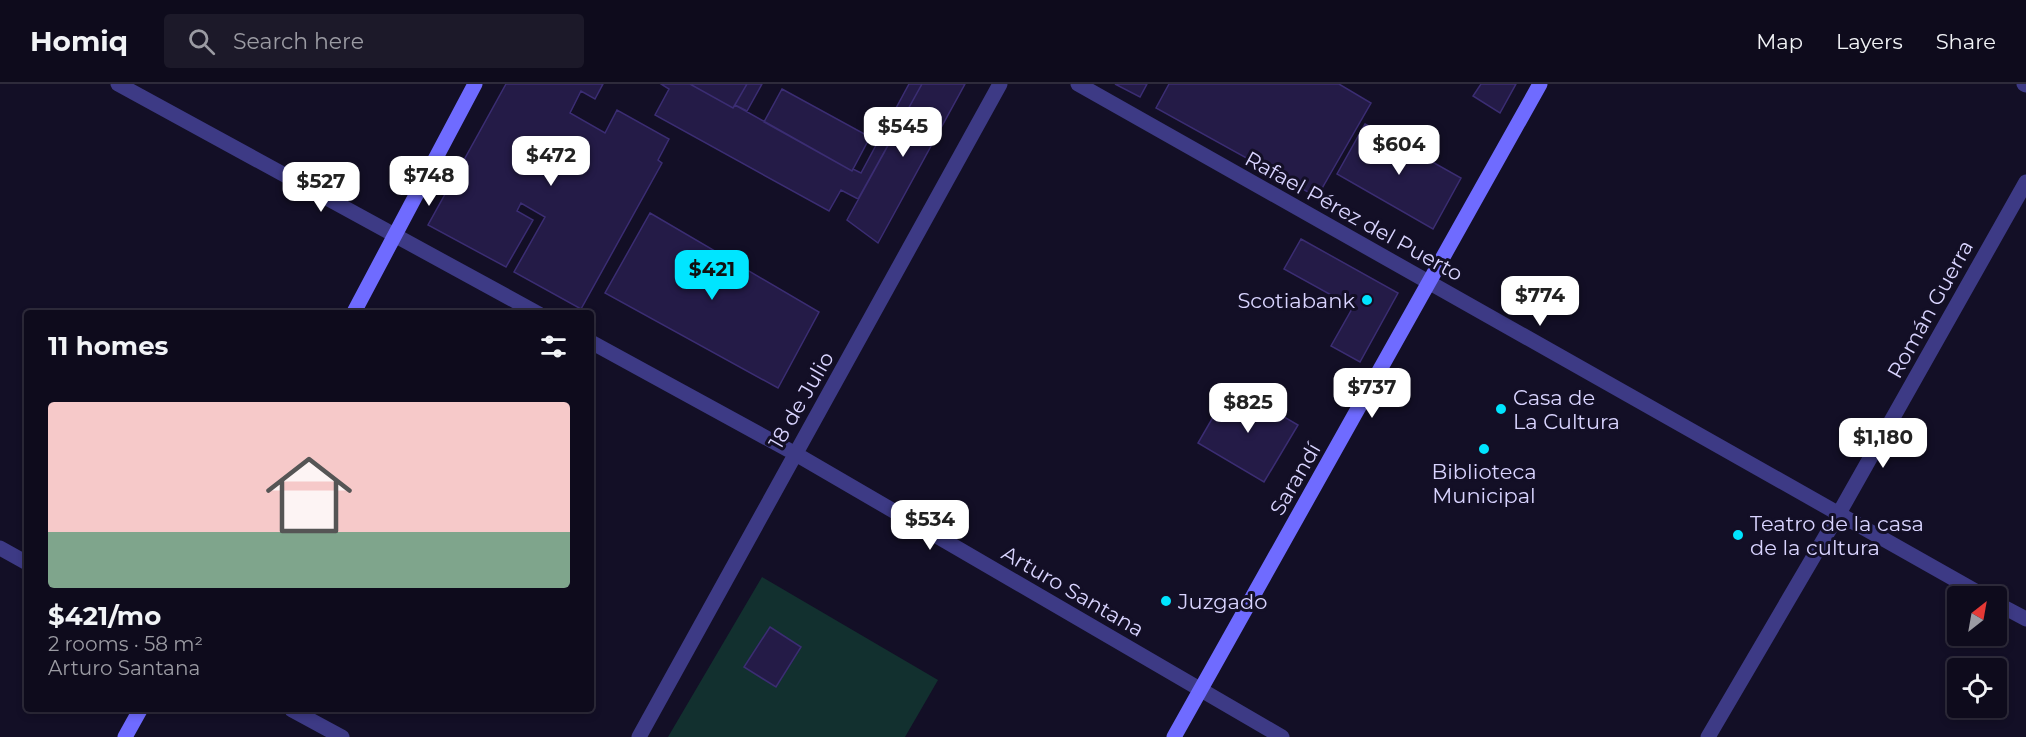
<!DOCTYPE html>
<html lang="en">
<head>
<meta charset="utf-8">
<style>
  body { margin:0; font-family:Montserrat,sans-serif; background:#1c1929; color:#f1f3f6; height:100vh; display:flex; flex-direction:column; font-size:22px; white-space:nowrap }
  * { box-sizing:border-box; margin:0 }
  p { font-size:20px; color:#9b9ba3 }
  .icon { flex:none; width:33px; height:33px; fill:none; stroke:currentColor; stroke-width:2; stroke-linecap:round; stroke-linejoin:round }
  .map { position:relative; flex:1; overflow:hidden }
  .drawer { position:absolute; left:24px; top:226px; width:570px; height:402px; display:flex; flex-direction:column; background:#0e0b1c; border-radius:6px; box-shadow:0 3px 9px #0003,0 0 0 2px #2e2b3b }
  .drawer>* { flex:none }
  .needle { width:39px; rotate:31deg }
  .tools { position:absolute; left:1947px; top:502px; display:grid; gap:12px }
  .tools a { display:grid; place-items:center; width:60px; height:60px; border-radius:6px; background:#0e0b1c; box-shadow:0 3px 9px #0003,0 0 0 2px #2e2b3b; font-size:30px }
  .price { position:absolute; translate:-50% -51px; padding:0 14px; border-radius:12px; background:#fff; color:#222; font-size:20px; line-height:39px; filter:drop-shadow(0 2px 3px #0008) }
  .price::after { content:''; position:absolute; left:50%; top:36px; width:18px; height:14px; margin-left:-9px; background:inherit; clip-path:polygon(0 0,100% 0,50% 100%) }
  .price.selected { background:#00e5ff; color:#111 }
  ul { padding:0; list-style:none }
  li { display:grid; align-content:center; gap:12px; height:318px; padding:0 24px }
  li span { display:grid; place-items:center; height:186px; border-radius:6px; color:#555 }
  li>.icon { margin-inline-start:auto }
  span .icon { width:108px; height:108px; fill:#fffc; stroke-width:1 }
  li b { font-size:26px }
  h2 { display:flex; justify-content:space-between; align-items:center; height:72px; padding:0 24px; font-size:26px }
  header { display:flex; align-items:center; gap:36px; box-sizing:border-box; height:84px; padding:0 30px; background:#0e0b1c; border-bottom:2px solid #2e2b3b }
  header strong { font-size:28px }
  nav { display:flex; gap:33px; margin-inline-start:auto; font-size:21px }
  .search { width:420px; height:54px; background:#1c1929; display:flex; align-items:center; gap:15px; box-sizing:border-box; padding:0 21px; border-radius:6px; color:#9b9ba3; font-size:22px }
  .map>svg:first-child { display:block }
  .green { fill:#12302f }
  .building { fill:#241b47; stroke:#3b2d73; stroke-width:1.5 }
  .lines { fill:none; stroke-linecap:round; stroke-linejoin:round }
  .street { stroke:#3d3a85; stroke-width:15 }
  .secondary { stroke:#6f6bff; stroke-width:15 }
  .poi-dot { fill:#00e5ff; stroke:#130f26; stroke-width:2 }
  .labels { text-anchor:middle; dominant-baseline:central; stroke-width:6; stroke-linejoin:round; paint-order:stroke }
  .street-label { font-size:21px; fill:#d9d4ff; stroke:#130f26 }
  .poi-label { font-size:21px; fill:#d9d4ff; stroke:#130f26; text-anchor:start }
</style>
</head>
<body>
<header>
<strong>Homiq</strong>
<div class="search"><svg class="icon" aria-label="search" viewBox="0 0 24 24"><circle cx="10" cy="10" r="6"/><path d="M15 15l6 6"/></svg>Search here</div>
<nav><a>Map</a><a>Layers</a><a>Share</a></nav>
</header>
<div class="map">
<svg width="2026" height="653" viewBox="0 0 2026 653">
  <rect width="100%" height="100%" fill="#130f26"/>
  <path class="green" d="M762,493L938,596L905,653H668Z"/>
  <path class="building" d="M506,0H603L595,15L581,7L570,29L605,49L617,26L669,55L658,76L662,79L581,225L514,188L545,133L521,119L517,127L533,136L506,183L428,141Z
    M661,0H690L733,24L735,21L852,87L853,85L861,89L909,0H922L858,115L841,106L829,127L655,31L669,5Z
    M690,0H747L733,24Z
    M747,0H762L747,27L735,21Z
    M922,0H965L878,159L847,136Z
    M1115,0H1147L1140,13Z
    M1169,0H1339L1371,19L1317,113L1156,24Z
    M1481,0H1516L1500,29L1473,12Z
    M782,5L870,53L852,87L764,38Z
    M1365,40L1461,94L1433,145L1337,90Z
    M650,129L819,228L778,304L605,209Z
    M1301,155L1398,209L1360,278L1331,262L1353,223L1284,185Z
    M1231,302L1298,341L1264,398L1198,359Z
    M770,543L801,563L776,603L744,583Z"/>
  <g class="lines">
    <path class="street" d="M118,0L539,230
      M1078,0L1986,513
      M2024,0L2026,1
      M591,258L794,369L1282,653
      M0,464L27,479
      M1996,519L2026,535
      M292,626L342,653
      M639,653L1000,0
      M1708,653L1838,431L2026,98"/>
    <path class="secondary" d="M353,230L475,0
      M125,653L140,626
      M1174,653L1540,0"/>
  </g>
  <g class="poi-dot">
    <circle cx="1367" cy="216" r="6"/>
    <circle cx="1501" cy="325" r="6"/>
    <circle cx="1484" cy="365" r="6"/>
    <circle cx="1738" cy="451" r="6"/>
    <circle cx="1166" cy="517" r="6"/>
  </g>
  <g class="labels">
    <g class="street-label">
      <text transform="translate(1354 132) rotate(29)">Rafael Pérez del Puerto</text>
      <text transform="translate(1930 225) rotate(-61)">Román Guerra</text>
      <text transform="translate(801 316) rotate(-60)">18 de Julio</text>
      <text transform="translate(1295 395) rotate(-60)">Sarandí</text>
      <text transform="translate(1073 507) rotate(30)">Arturo Santana</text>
    </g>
    <g class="poi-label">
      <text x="1355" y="216" text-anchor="end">Scotiabank</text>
      <text x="1513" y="313">Casa de<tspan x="1513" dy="24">La Cultura</tspan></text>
      <text x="1484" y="387" text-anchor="middle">Biblioteca<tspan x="1484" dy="24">Municipal</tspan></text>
      <text x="1750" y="439">Teatro de la casa<tspan x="1750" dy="24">de la cultura</tspan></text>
      <text x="1178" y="517">Juzgado</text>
    </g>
  </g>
</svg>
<div class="tools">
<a><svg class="needle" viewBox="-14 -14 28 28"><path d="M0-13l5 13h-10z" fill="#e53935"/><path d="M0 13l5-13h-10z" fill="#9b9ba3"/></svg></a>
<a><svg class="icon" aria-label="locate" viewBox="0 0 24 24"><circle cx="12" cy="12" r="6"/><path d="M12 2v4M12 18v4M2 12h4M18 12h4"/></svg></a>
</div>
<b class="price" style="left:903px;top:74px">$545</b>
<b class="price" style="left:1399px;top:92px">$604</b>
<b class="price" style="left:551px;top:103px">$472</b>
<b class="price" style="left:429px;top:123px">$748</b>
<b class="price" style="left:321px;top:129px">$527</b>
<b class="price selected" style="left:712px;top:217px">$421</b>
<b class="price" style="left:1540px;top:243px">$774</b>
<b class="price" style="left:1372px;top:335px">$737</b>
<b class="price" style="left:1248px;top:350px">$825</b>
<b class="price" style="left:1883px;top:385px">$1,180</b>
<b class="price" style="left:930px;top:467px">$534</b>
<section class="drawer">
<h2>11 homes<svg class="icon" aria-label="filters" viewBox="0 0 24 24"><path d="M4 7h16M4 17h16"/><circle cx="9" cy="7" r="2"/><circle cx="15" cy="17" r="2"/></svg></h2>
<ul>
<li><span style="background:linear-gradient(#f6c9c9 70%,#7fa58c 0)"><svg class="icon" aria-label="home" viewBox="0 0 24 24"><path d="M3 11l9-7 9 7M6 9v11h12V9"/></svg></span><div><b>$421/mo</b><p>2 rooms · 58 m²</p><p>Arturo Santana</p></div></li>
</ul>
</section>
</div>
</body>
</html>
